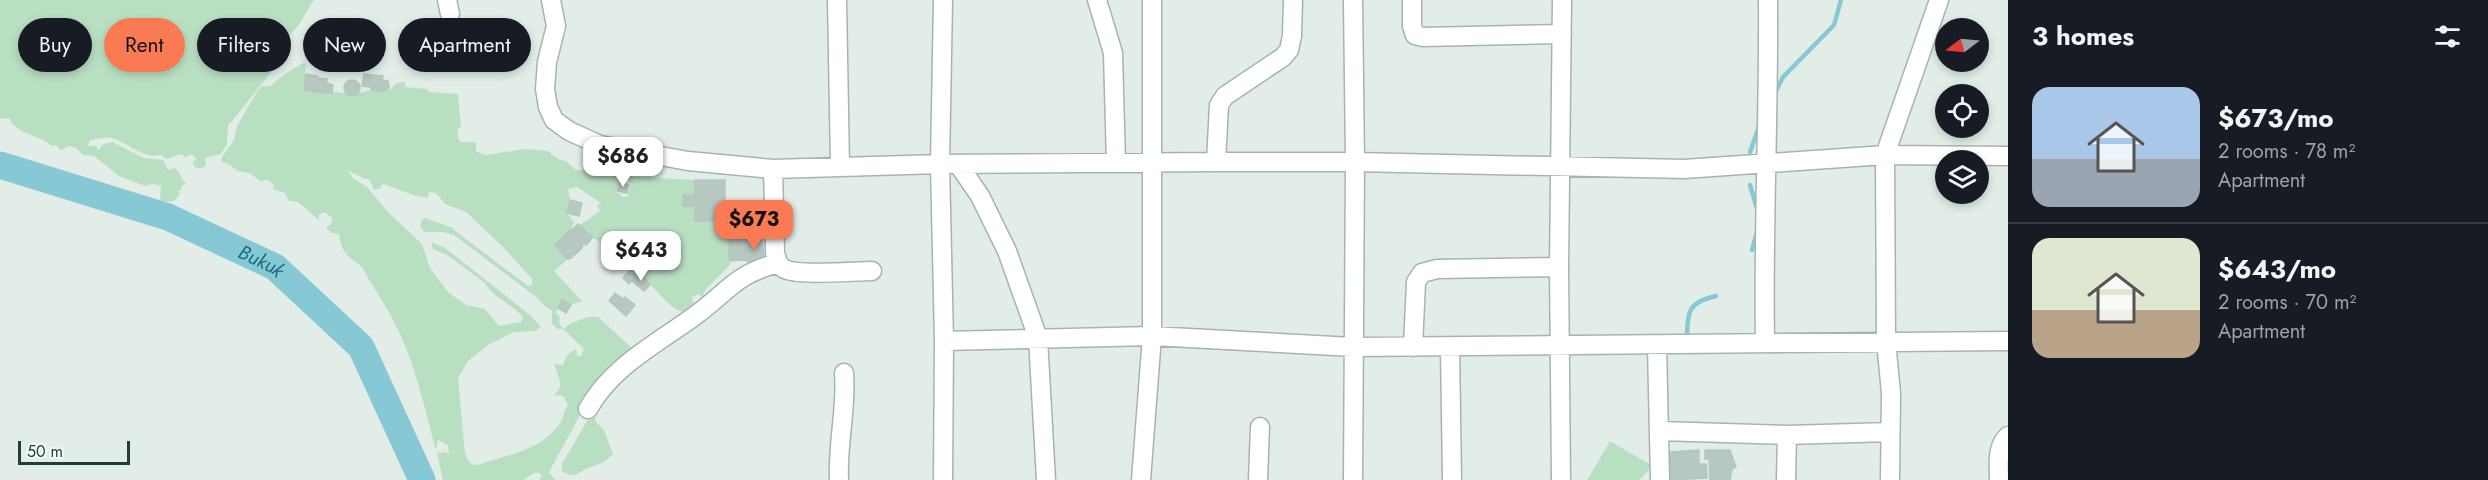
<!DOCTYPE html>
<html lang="en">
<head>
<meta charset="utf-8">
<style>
  body { margin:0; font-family:Jost,sans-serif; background:#242831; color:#f1f3f6; height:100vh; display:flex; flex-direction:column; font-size:22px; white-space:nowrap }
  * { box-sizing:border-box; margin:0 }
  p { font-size:20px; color:#9ea1a6 }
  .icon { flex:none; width:33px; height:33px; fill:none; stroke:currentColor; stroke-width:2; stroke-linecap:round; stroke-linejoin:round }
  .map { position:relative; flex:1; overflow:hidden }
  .panel { display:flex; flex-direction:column; background:#171b24; width:480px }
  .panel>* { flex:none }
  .guide { position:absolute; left:18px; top:18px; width:570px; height:54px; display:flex; gap:12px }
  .needle { width:39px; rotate:254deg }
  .controls { position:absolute; left:1935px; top:18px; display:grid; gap:12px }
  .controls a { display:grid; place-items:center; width:54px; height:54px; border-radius:50%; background:#171b24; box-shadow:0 3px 9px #0003; font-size:30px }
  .scale { position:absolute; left:18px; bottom:15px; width:112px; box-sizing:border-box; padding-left:6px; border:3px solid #213f37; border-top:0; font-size:16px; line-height:21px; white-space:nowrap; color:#213f37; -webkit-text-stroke:4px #f3f9f6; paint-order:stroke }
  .price { position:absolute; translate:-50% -51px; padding:0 14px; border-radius:12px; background:#fff; color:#222; font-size:20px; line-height:39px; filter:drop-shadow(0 2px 3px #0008) }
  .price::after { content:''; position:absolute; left:50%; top:36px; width:18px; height:14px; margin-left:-9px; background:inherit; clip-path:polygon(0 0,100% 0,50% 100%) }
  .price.on { background:#fa7b53; color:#111 }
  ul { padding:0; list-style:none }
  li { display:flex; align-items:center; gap:18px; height:150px; padding:0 24px }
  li+li { border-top:2px solid #363941 }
  li span { display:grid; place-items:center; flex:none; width:168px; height:120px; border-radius:18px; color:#555 }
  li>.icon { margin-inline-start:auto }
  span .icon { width:72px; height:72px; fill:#fffc; stroke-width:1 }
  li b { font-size:26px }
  h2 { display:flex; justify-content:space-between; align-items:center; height:72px; padding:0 24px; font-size:26px }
  .tag { padding:0 21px; border-radius:27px; background:#171b24; box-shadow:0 3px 9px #0003; font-size:21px; line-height:54px }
  .tag.on { background:#fa7b53; color:#111 }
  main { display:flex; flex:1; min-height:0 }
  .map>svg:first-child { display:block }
  .green { fill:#b9dfc3; fill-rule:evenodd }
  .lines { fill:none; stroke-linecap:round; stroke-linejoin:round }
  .stream { stroke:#86c9d5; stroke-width:4.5 }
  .river { stroke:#86c9d5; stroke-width:27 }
  .building { fill:#b7c8c1; stroke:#b4c7bf; stroke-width:1.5 }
  .minor-casing { stroke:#a4b5af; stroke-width:21 }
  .minor { stroke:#fff; stroke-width:18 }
  .labels { text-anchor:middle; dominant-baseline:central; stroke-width:4.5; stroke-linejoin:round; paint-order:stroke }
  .water-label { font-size:20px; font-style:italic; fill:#176e7f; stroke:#f3f9f6 }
</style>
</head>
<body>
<main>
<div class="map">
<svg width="2008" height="480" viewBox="0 0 2008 480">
  <rect width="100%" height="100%" fill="#e2ede8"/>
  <path class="green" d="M0,0H314L298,26L283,42L284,48L277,65L228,126L227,144L221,154L205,158L206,165L203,168H197L193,165V161L197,160L192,154L186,157L180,154L167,159L160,155C141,159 129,142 111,138C105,137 98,139 91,140L87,146H96L99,150L102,145L112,142L144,158L163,160L168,170L175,168C181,172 180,179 186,183L181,187V191L178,190L180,194L174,201L164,202L160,200L161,186L153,184L145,186L119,176L94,156L83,155L76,148L69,146L62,150L58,148L57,145L52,146C41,135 16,135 9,118L0,119Z
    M303,63L306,64L304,90L346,93L348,95L371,90L391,89L397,83L405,82V87L427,89L428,92L458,94L461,128H458V139L461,142H476V151L485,155L526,149L548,151L558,159L566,161L576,170H596L610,176H621L616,191L623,197L628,196L631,184L625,176L695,180V195H683V205L695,206L729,221L730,265L706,289L702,297L699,294L692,297L693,303L699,302C682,317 677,312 663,298C656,290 648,283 643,275L634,274L580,225L600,211L597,206L601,203L577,187L568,189L570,200L567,213L574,222L571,229L555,245L568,259L554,271L582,301L571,305L562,300L556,313L560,317L559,323L563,329L571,323L588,317H598L633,349L585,406L549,472L555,480H539L542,476L540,473H534L523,480H443L437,453L444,452L449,454L448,445L438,440L436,450C424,407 415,361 394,322C386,305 375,291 366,274C358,257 342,262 339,234L332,233L326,228L332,223V218L325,212L319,215V220L298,202L289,201L285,193L273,189L274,185L268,180L260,181L250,173L237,171L229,164L222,162V157L234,140L237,126L258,90L262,86H271C274,81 297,66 303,63ZM347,170L365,179H369L374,189H380L382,184C395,187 418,199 428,197L429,192L436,193L445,204L466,212L504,248L532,279V285L528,286L450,227L425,218L422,220L420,226L424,232H443L454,235L539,299L542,304L552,311V324L558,329H563L584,349L581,356H577L576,349L567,355L563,365L554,364L560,381V387L554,396L560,395L564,397L568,405C563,412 564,419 558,426C541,450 504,456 478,465C470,465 468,461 465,453L458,378L468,361L488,345L514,332L535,331L541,327L529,314L445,248L431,242L433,249L447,255L485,283C491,296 513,305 523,317L521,322L499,326L485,309L466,305L448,292L430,268L422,244L388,212L367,187L354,179Z
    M593,411L596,422L604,430L613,454C603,464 599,464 588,468C576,473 576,480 562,471V464Z
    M1610,441L1653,466L1639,480H1587Z"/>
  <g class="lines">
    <path class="stream" d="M1774,95L1783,77L1834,25L1841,0
      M1750,152L1760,124
      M1750,185L1758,212
      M1752,250L1757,232
      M1687,336C1688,310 1689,302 1716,296"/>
    <path class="river" id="s1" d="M0,165L168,217L275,267L361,347L422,480"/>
  </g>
  <path class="building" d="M306,74L318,76L316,92L304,90Z
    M364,74L373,75L371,87L362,86Z
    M373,75L383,76L381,91L371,90Z
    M318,78L327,79L325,93L316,92Z
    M383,80L388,81L389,87L386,90L381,91Z
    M344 88a8 8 0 1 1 16 0a8 8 0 1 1-16 0Z
    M327,83L333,85L332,93H325Z
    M695,180H725V204H729V221H695Z
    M620,182L629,185L627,193L617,191Z
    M683,195H695V206H683Z
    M570,200L582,203L579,216L567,213Z
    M729,204H764V234L729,235Z
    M578,224L585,230L579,237L572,230Z
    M571,229L579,237L562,253L555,245Z
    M585,230L593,237L586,245L577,238Z
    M746,234V252H729V235Z
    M577,238L583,244L582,248L570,259L566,258L562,253Z
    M746,239L762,240L764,260L751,262L744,260Z
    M729,252L744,253V260L730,261Z
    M630,270L636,276L629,284L623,278Z
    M637,273L643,275L650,285L644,291L632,281L636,276L634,274Z
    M615,293L623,299L616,307L609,301Z
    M625,297L635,305L626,316L616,307Z
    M562,300L571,305L566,313L558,308Z
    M1699,450V464H1706L1707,478L1671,480L1670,452Z
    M1705,450H1730L1736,467L1732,469L1730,480H1710L1709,459H1705Z"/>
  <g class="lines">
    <defs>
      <path id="minor" d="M447,0L450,14
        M551,0L556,26L547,62L545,89L548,107L554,120L569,131L600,145L688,161L773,169L940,164L1216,162H1355L1684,169L1885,155L2008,156
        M837,0L840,166
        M943,0L940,164L944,341L943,480
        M1097,0L1113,53L1116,163
        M1353,0L1355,162L1353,480
        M1412,0V26L1415,35L1423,37L1562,34
        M1216,162L1219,105L1225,96L1283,57L1289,50L1292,36L1293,0
        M958,164L980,196L1007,251L1038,338L1046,480
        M773,169L775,253C777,260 778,266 785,269C797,276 855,271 872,271
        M944,341L1152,336L1353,347L2008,341
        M1765,342C1763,228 1769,114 1768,0
        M1657,345L1660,480
        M1413,347L1416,282L1422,273L1437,269L1559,267
        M1450,347L1452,480
        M588,409C612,366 658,343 696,315C730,290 734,275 778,263
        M1660,431L1787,435L1890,432
        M839,480C837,444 847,409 844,373
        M1141,480L1152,336V0
        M1258,480L1260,427
        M1561,480L1559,267L1562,0
        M1786,480L1787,435
        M1890,480L1891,393L1886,341L1885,155L1939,0
        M1999,480C1999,465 1996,447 2008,436"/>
    </defs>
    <use href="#minor" class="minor-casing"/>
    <use href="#minor" class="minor"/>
  </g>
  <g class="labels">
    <g class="water-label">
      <text stroke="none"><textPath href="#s1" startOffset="279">Bukuk</textPath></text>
    </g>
  </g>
</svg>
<div class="controls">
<a><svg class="needle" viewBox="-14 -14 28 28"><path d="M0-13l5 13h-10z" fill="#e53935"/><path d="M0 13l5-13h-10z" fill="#9ea1a6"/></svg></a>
<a><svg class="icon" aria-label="locate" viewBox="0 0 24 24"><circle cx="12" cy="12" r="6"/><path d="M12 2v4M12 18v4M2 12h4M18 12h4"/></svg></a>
<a><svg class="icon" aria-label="layers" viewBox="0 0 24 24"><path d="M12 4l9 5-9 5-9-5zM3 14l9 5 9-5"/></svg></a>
</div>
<div class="scale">50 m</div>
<b class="price" style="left:623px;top:188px">$686</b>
<b class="price on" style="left:754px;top:251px">$673</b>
<b class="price" style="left:641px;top:282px">$643</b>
<div class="guide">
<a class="tag">Buy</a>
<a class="tag on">Rent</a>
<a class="tag">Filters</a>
<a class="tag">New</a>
<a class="tag">Apartment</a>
</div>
</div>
<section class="panel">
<h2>3 homes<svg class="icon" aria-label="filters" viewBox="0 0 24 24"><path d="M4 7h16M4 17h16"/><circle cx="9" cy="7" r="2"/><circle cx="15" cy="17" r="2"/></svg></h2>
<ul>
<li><span style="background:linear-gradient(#a9c7e8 60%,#9aa5b1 0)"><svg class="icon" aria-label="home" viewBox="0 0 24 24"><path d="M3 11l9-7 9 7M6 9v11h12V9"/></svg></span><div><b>$673/mo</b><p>2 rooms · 78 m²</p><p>Apartment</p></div></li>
<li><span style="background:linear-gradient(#dfe7d0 60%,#b9a48a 0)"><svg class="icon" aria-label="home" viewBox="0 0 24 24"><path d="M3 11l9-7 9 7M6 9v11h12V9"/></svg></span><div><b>$643/mo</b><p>2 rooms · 70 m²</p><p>Apartment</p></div></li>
</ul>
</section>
</main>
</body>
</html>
